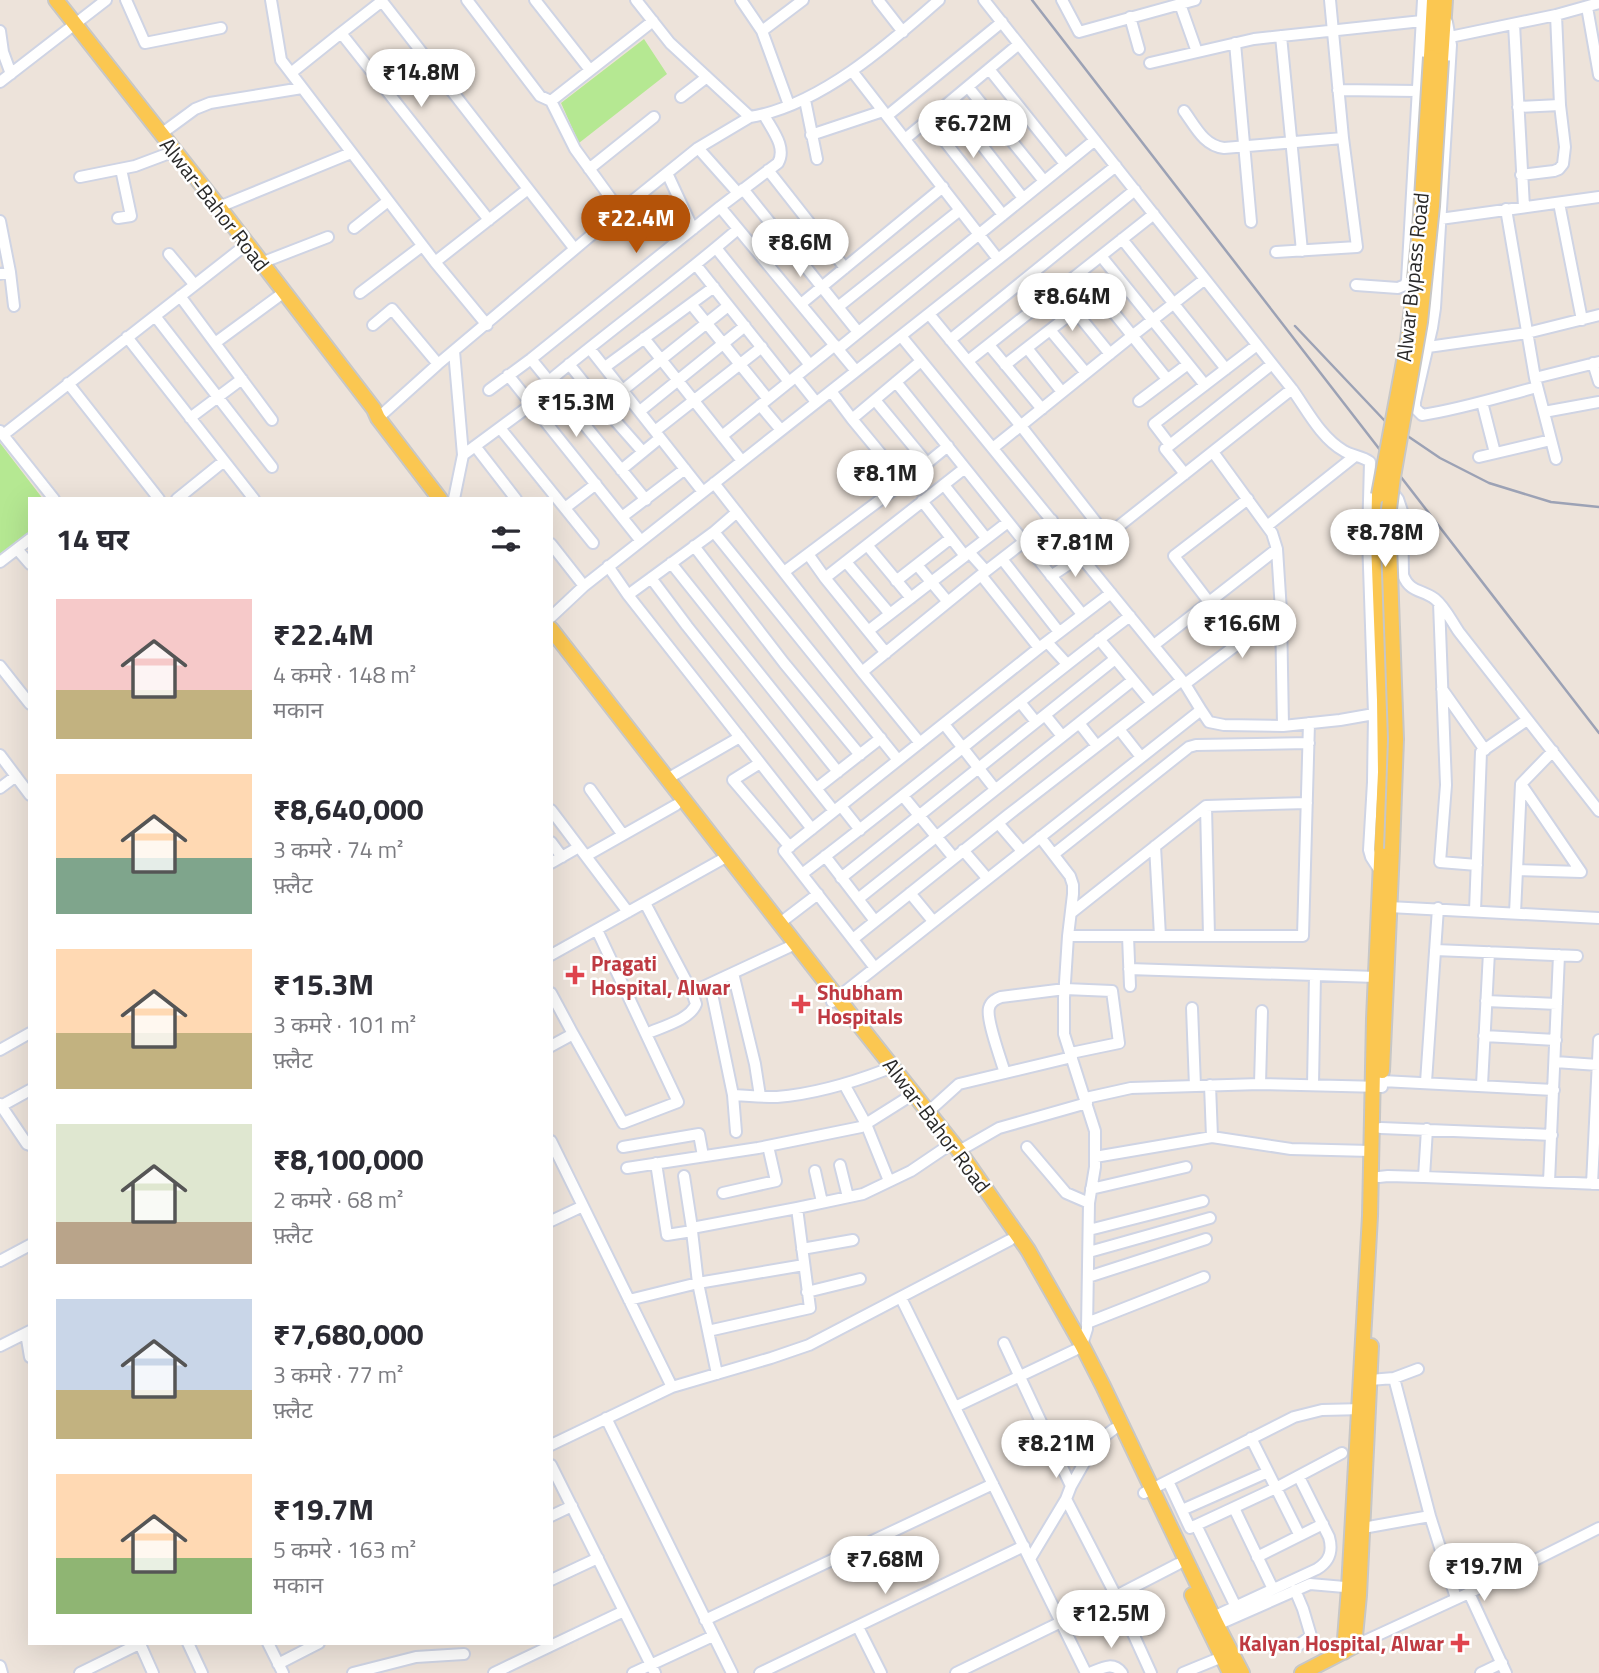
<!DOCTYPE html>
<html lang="hi">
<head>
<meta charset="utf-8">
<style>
  body { margin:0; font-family:"Titillium Web","Noto Sans Devanagari",sans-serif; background:#f7f7f7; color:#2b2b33; height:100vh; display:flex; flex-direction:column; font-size:26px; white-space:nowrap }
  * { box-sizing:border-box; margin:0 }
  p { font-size:23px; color:#7c7c81 }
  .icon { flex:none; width:38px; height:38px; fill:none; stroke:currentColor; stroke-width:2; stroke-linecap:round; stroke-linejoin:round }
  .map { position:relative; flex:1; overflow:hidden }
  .side { position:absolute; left:28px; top:497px; width:525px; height:1148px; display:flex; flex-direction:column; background:#fff; border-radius:0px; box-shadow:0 7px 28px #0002 }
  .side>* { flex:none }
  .price { position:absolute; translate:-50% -60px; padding:0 16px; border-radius:24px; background:#fff; color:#222; font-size:23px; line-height:46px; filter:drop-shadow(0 2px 4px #0008) }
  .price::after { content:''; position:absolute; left:50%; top:42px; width:21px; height:16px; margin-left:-10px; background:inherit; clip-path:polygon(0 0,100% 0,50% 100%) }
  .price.selected { background:#b45309; color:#fff }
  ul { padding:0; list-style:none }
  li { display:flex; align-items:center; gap:21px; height:175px; padding:0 28px }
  li span { display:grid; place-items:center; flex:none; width:196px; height:140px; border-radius:0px; color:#555 }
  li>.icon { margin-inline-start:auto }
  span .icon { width:84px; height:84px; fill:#fffc; stroke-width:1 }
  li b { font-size:30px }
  h2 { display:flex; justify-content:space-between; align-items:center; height:84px; padding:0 28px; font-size:30px }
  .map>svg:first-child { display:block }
  .green { fill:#b5e892 }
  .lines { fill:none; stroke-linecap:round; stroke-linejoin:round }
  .minor-casing { stroke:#cfd4e4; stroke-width:14 }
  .major-casing { stroke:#c7c7c7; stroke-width:18 }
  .minor { stroke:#fff; stroke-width:10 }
  .major { stroke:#fbc751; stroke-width:14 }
  .rail { stroke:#9ca2b5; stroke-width:2.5 }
  .major-bridge-casing { stroke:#c7c7c7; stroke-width:18; stroke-linecap:butt }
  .major-bridge { stroke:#fbc751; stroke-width:14 }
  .health-dot { fill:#e0444e; stroke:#fff; stroke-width:2.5 }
  .labels { text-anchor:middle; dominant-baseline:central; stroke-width:5; stroke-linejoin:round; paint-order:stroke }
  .street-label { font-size:21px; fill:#292929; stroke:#fff }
  .health-label { font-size:21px; font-weight:bold; fill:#be3a42; stroke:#fff; text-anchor:start }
</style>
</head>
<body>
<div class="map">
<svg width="1599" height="1673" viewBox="0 0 1599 1673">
  <rect width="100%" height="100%" fill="#ede3da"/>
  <path class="green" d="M644,39L667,74L579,143L561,103Z
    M0,443L43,499H30V532L0,554Z"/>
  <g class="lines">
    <defs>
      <path id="minor" d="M126,0L145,43L221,28
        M271,0L281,60L435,262L487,325
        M381,0L574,248
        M467,0L540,96L551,101
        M535,0L590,70
        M636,0L670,43L750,117C819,106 888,45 939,0
        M741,0L762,31L789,105
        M878,0L903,32
        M984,0L1292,389C1307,410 1321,438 1344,451C1352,456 1362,456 1370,462L1368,538L1374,714L1373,782L1369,850L1371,857L1380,871
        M1062,0L1079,32L1195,0
        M382,1L341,33L489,220
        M1180,4L1197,52
        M1587,7L1599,75
        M1130,17L1139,49
        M1447,22L1451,45L1435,308L1432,328L1415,402V408L1422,415C1461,409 1499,397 1537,387
        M1514,24L1524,207
        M0,31L3,52L11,74
        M762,31L803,0
        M1281,36L1302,251
        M1450,37L1556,15L1599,3
        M1235,43L1251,222
        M1150,63L1254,39L1422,21
        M989,69L1065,164
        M852,71L998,259
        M291,73L341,33
        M0,82L106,0
        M968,87L1044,181
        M1338,90L1418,91
        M681,97L707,77
        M805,100L817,159
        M949,103L1023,198
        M1518,107L1560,105
        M1184,111C1195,126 1204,146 1224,148L1343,138
        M887,116L1002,22
        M928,120L1003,215
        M161,134L195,109L210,103L302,88
        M811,135L883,111
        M905,139L1019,44
        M698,148L738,193
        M589,169L654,117
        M768,170L845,268
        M667,173L693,229
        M1521,175L1554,171L1559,169L1563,164L1565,147L1560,105L1556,15
        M80,177L135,166L175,151
        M743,189L858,332
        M1559,203L1582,320
        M219,207L351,153
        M720,207L856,371
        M1506,209L1535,378L1556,459
        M620,211L698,148L750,117
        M118,218L131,216L121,169
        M1440,219L1599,197
        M0,221L10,272L0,274
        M354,228L388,201
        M1122,239L1226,369
        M716,248L810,365
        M1276,252L1357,247L1343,138L1330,0
        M169,254L194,284
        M1101,256L1205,385
        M435,262L528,189
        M261,263L328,237
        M696,265L789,382
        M10,272L14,306
        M1356,285L1398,288L1405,285L1407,281L1423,0
        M360,293L422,246
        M1098,293L1167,379
        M180,296L272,420
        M691,304L768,399
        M801,304L943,187
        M838,307L960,210
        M1075,311L1110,354
        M929,314L1021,426L1106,535
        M155,316L272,467
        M373,325L392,309L438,364
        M1050,330L1086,373
        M901,336L1185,684L1201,710
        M127,337L254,499
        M644,338L742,461
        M950,340L1135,190
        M215,343L283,293
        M989,345L1042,409
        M1428,347L1527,333L1599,315
        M1027,348L1062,392
        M590,349L703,492
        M838,349L1095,140
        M531,359L646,500
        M968,361L1154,214
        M1593,363L1599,382
        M569,364L605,409L643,452
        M1005,365L1118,277
        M605,367L714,287
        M508,375L641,541
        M796,377L816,402
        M1535,378L1599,362
        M549,381C611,329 677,282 738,229
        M896,382L1082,614
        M68,383L159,499
        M489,390L531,359L720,207L778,163C787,147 772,130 764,115
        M623,390L728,306
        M831,391L852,419L904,482
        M875,400L927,463
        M1139,401L1188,364
        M1482,402L1495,453
        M760,405L781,430
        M640,411L745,326
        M1544,412L1599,402
        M190,418L242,379
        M378,418L438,364L620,211L575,149L551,101L653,21
        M852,419L921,361
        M500,428L593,543
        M0,431L54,499
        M655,431L762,347
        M3,435L247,244
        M722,436L835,345
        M1170,445L1154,424L1257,345
        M475,446L516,499
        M993,448L1132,336L1205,279
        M1213,452L1272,533L1277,549L1281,611L1283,726
        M463,455L532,404
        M1479,457L1551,440
        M621,470L660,438
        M1185,474L1165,449L1272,364
        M714,483L862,672L920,743
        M944,485L986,538
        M1390,489L1398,499L1402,511L1403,575C1410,593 1422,589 1435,599C1445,607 1452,622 1459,632L1599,811
        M177,499L224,461
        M454,499L463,455L454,351
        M565,508L596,484
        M622,517L685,469
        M1267,526L1355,456
        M714,532L898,760
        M551,544L584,586
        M867,545L911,598
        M694,546L784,663L860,755
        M17,549L30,564
        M808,554L825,578L886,653
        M1002,559L1059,632
        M0,562L30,539
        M846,562L890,614
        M671,563L838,772
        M917,565L948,602
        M608,566L628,595L812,829
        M986,571L969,552L1008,522
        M784,572L904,482L948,446
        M981,575L1039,648
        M1051,576L1081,556L1292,389
        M651,578L687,626L834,811
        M825,578L965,468
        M896,581L951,538
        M628,595L714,532L737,512
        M1209,602L1174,556L1248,499
        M1439,603L1446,785L1440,862L1477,865
        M551,617L584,586L1116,166
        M868,631L965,556L922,501
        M1099,639L1152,703
        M1047,642L1067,664
        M1154,645L1277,549
        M0,666L30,704
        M862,672L981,575L1052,520
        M1185,684L1281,611
        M1442,689L1485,750
        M1020,702L1036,722
        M1045,715L1062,736
        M1079,723L1097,746
        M944,724L995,789
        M1119,729L1141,757
        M0,755L30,795
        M760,763L733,780L790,847
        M667,779L740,737
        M0,788L16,776
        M817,788L881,738
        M590,789L623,835
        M903,796L954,858
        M841,806L860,830
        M1206,806L1209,936
        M551,810L628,912
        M998,823L1022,851
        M1040,837L1070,876L1073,885V894L1068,936L1064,998V1034L1095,1131V1167L1089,1203L1087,1329L1082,1345
        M551,842L562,857
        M1155,846L1160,936
        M963,850L987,878
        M1054,854L1189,747L1196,745L1309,743
        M586,856L676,805
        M825,856L875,921
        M551,863L579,847
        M1517,870L1581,872L1521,784
        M802,874C913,790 1019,700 1130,616
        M841,878L1115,659
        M910,893L933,921
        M858,899L1133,680
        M645,903L692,992
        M1389,907L1599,918
        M1475,911L1481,752L1527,720
        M1071,913L1206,806L1307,803
        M1515,913L1521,784L1553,751
        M780,923L818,894
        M1068,936H1303L1309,723
        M1128,936L1130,986
        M853,939L1008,815L1182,680
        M1435,950L1577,956
        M551,955L728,856
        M875,968L784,851L1039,648L1111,593
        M1129,969L1376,977
        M733,973L755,1064L760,1096
        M710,984L733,1095L736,1132
        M551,993L573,1034L551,1046
        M1486,1001L1557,1004
        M832,1002L1201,710L1209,722L1224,725L1283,726L1340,720L1374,714
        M1192,1008L1195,1086
        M573,1034L623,1123L678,1102L597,930
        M646,1034C661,1027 690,1020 696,1004L692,992L789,947
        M1484,1036L1556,1040
        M0,1050L30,1033
        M1555,1062L1598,1065
        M1005,1073C1001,1060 986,1019 989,1008C991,1001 996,999 1001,997L1065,989L1112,991L1119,1043L1071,1053
        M1382,1081L1554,1090
        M1426,1082L1438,908
        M844,1084L866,1124L889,1181
        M1260,1084L1262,1011
        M1210,1085L1212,1137
        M1313,1085L1315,975
        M1482,1085L1489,952
        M733,1095C747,1096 762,1097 777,1097C814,1094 851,1083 885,1070
        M1086,1098L1131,1088L1260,1084L1382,1087
        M0,1104L27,1144L30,1145
        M1,1106L30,1090
        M928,1112L959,1084L1072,1057
        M1381,1128L1552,1135
        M551,1141L672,1387
        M623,1147L699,1134L703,1156
        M1027,1147L1066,1193L1089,1203
        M959,1151L999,1128L1087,1103
        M1095,1157L1212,1137L1291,1149L1371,1151
        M656,1163L667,1235L692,1231L698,1283L717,1374
        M840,1165L848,1197
        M627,1168L758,1148L861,1127L907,1098
        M815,1171L822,1202
        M684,1176L692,1228L797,1208L863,1194L911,1171L945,1148
        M1379,1177L1388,1176L1424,1177L1599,1184
        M1424,1177L1427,1129
        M1549,1182L1559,955
        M1592,1184L1599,1040
        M1091,1189L1186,1167
        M723,1193L776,1181L768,1146
        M551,1221L583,1206
        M1089,1230L1203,1201
        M802,1249L853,1240
        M1089,1252L1210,1218
        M0,1261L30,1245
        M1088,1277L1206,1239
        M807,1292L860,1279
        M901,1298L1086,1673
        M629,1300L698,1283L804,1265
        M1087,1323L1204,1277
        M708,1331L810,1308L797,1208
        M26,1333L30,1357
        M1004,1343L1071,1486
        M0,1346L30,1331
        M1394,1378L1430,1516L1456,1598
        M1370,1380L1394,1378L1418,1369
        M955,1407L1075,1350
        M606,1418L732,1673
        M1251,1438L1299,1534
        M551,1445L672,1387L771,1358L809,1345L1010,1240
        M551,1465L655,1673
        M1168,1481L1190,1528L1276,1488L1342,1453
        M1144,1493L1294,1417L1322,1410L1364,1409
        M1066,1499L1116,1596L1151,1673
        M1234,1508L1273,1589
        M1182,1510L1268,1472
        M551,1516L572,1506
        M1196,1525L1236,1607
        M1363,1528L1430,1516
        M1257,1557L1323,1524
        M1030,1559L1066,1499L1071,1486L1093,1447L1098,1441L1114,1429
        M551,1580L598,1558
        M1295,1590L1303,1609L1311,1636L1296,1647
        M1469,1593L1506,1673
        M1116,1596L1178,1564
        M1213,1617L1317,1569C1330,1561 1333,1551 1329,1537L1299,1477
        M705,1620L993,1484
        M1217,1625L1310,1584L1356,1588
        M858,1627L881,1673
        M188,1643L202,1673
        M268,1643L283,1673
        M140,1644L153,1673
        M1354,1646L1469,1593L1599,1528
        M278,1664L319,1643
        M0,1666L2,1673
        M80,1673L141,1643
        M353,1673L416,1657L464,1654
        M494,1673L624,1611
        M633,1673L713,1636
        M760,1673L1024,1546
        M956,1673L1061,1622
        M1090,1673C1102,1668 1113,1661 1122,1673
        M1183,1673L1222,1657
        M1481,1673L1502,1663"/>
      <path id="major" d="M56,0L219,207L374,409L378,418L440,499
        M1431,57L1434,0
        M1441,60L1445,0
        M551,629L837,997L959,1151L1028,1250L1082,1345L1103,1386L1217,1625L1242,1673
        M1382,1071L1392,849
        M1192,1595L1230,1673
        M1344,1652L1349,1588L1370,1216L1374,1019L1385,772L1384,700L1378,541L1379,495
        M1302,1673L1354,1646L1359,1595L1371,1346"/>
    </defs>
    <use href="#minor" class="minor-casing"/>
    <use href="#major" class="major-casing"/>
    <use href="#minor" class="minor"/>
    <use href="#major" class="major"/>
    <path class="rail" d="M1032,0L1599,733
      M1295,326L1384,420L1440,458L1489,483L1551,502L1599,507"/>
    <defs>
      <path id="major-bridge" d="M1415,279L1420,230L1431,57
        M1379,495L1408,340L1413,300
        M1392,849L1396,739L1388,517L1393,477L1420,322L1432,206L1441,60"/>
    </defs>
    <use href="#major-bridge" class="major-bridge-casing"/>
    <use href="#major-bridge" class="major-bridge"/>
  </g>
  <g class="health-dot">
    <path d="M571.5 964.5h7v7h7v7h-7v7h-7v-7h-7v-7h7z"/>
    <path d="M797.5 993.5h7v7h7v7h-7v7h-7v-7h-7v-7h7z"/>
    <path d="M1456.5 1632.5h7v7h7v7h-7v7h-7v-7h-7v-7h7z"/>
  </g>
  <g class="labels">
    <g class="street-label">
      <text transform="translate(215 204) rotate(52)">Alwar-Bahor Road</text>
      <text transform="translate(1412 277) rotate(-84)">Alwar Bypass Road</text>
      <text transform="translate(937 1125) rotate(53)">Alwar-Bahor Road</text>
    </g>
    <g class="health-label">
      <text x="591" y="963">Pragati<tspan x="591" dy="24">Hospital, Alwar</tspan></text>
      <text x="817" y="992">Shubham<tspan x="817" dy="24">Hospitals</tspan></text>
      <text x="1444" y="1643" text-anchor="end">Kalyan Hospital, Alwar</text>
    </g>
  </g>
</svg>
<b class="price" style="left:421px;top:109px">₹14.8M</b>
<b class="price" style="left:973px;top:160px">₹6.72M</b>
<b class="price selected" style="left:636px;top:255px">₹22.4M</b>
<b class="price" style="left:800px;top:279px">₹8.6M</b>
<b class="price" style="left:1072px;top:333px">₹8.64M</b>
<b class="price" style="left:576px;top:439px">₹15.3M</b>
<b class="price" style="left:885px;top:510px">₹8.1M</b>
<b class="price" style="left:1385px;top:569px">₹8.78M</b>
<b class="price" style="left:1075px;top:579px">₹7.81M</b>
<b class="price" style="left:1242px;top:660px">₹16.6M</b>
<b class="price" style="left:1056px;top:1480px">₹8.21M</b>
<b class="price" style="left:885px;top:1596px">₹7.68M</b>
<b class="price" style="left:1484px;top:1603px">₹19.7M</b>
<b class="price" style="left:1111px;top:1650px">₹12.5M</b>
<section class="side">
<h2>14 घर<svg class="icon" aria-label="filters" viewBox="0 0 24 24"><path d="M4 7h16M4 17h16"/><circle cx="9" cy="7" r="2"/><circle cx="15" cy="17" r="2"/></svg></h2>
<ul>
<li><span style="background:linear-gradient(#f6c9c9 65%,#c2b280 0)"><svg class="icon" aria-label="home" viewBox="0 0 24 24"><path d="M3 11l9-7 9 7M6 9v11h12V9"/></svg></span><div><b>₹22.4M</b><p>4 कमरे · 148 m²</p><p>मकान</p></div></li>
<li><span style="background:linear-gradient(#ffd9b3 60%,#7fa58c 0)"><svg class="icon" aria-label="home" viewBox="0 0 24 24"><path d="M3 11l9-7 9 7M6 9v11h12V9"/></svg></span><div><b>₹8,640,000</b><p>3 कमरे · 74 m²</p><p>फ़्लैट</p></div></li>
<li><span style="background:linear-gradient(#ffd9b3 60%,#c2b280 0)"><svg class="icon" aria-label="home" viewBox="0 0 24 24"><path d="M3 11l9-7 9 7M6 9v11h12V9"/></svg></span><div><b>₹15.3M</b><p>3 कमरे · 101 m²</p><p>फ़्लैट</p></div></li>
<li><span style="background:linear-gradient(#dfe7d0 70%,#b9a48a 0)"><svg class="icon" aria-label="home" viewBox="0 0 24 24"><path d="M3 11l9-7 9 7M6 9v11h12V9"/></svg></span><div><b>₹8,100,000</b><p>2 कमरे · 68 m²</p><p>फ़्लैट</p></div></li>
<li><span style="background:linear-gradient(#c9d6e8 65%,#c2b280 0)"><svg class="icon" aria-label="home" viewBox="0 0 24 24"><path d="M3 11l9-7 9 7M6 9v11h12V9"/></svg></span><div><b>₹7,680,000</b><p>3 कमरे · 77 m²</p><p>फ़्लैट</p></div></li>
<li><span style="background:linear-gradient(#ffd9b3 60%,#8fb573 0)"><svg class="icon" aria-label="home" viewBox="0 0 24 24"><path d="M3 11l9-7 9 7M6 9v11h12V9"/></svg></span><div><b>₹19.7M</b><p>5 कमरे · 163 m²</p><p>मकान</p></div></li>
</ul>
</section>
</div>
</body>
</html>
